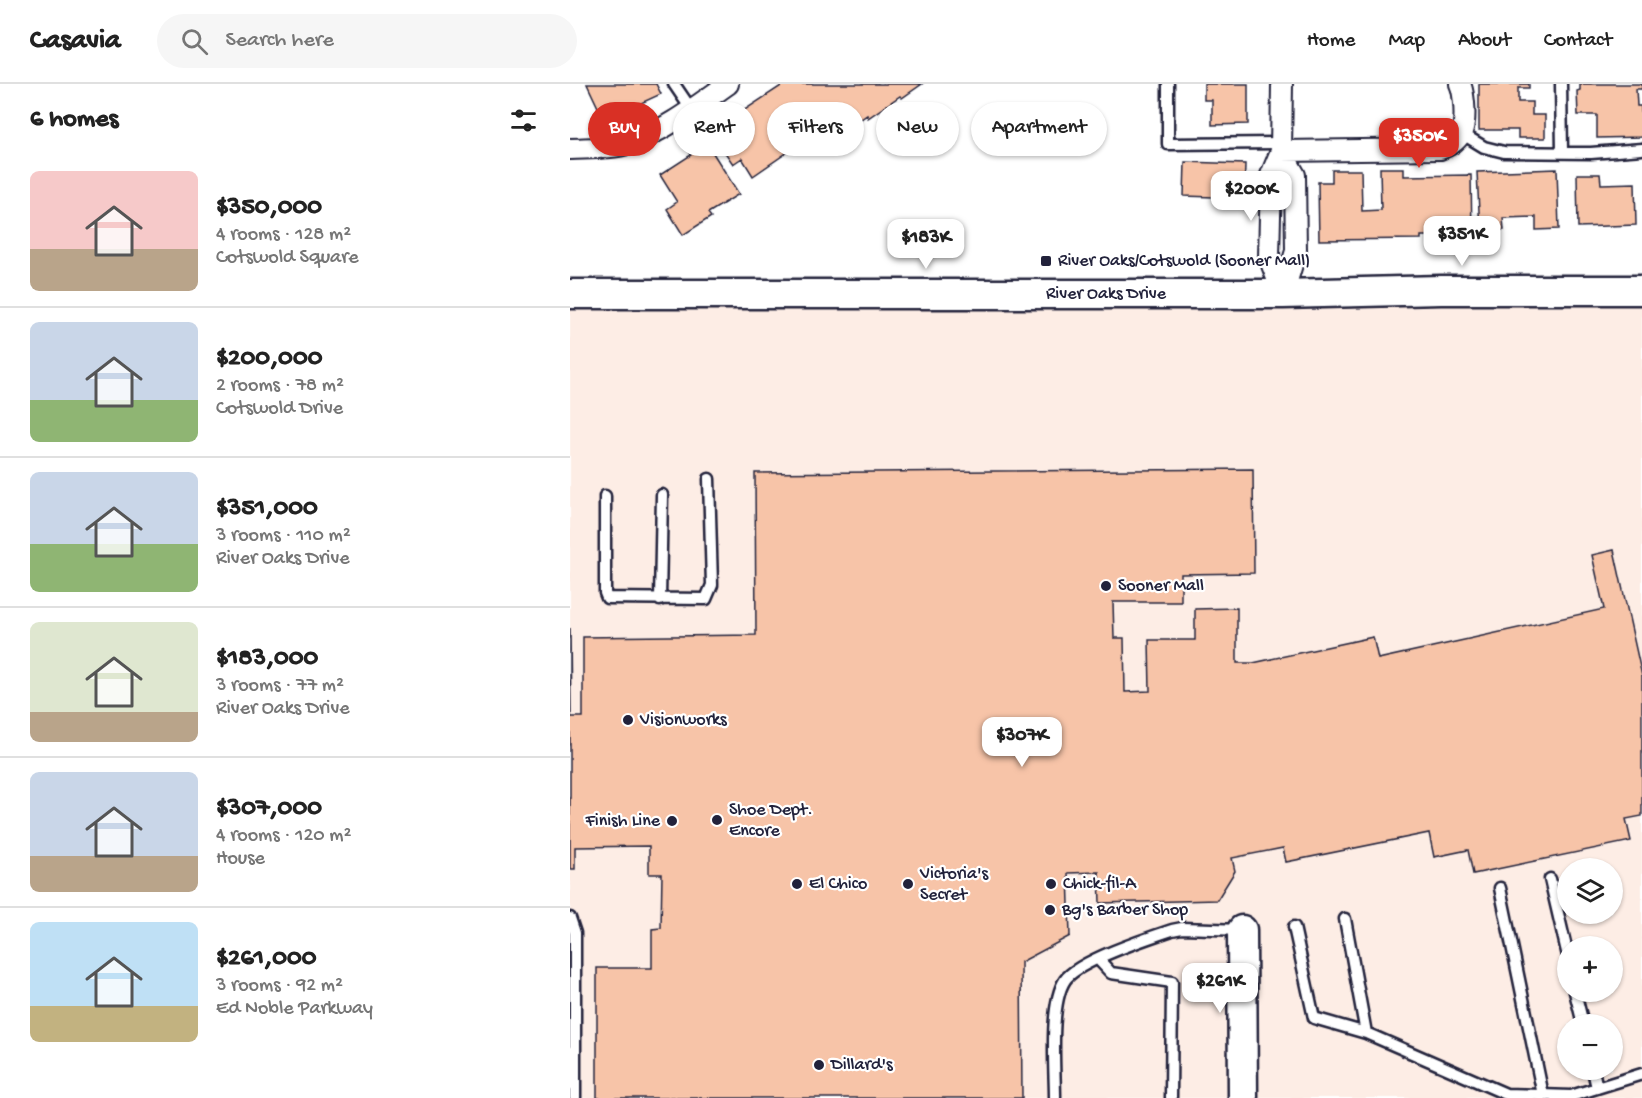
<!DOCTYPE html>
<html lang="en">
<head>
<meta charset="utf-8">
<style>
  body { margin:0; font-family:"Gochi Hand",sans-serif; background:#f6f6f6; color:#222; height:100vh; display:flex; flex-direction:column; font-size:22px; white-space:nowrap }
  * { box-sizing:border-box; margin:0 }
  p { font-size:20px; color:#767676 }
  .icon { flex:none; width:33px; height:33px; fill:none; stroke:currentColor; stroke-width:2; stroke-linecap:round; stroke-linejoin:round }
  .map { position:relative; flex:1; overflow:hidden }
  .sheet { display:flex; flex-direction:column; background:#fff; width:570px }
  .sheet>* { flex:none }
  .top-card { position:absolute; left:18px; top:18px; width:570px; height:54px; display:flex; gap:12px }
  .fabs { position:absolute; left:987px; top:774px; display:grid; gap:12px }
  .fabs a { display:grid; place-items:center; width:66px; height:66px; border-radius:50%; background:#fff; box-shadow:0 2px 4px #0004; font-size:30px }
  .price { position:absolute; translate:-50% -51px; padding:0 14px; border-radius:12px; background:#fff; color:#222; font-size:20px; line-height:39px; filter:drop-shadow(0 2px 3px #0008) }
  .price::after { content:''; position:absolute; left:50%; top:36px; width:18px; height:14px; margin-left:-9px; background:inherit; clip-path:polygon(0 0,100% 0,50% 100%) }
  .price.current { background:#d93025; color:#fff }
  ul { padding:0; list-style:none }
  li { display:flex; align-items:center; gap:18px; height:150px; padding:0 30px }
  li+li { border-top:2px solid #e0e0e0 }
  li span { display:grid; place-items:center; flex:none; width:168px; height:120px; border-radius:9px; color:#555 }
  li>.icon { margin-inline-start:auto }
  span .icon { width:72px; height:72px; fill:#fffc; stroke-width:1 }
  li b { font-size:26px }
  h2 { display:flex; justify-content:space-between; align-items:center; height:72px; padding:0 30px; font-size:26px }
  .pill { padding:0 21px; border-radius:27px; background:#fff; box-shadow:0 2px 4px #0004; font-size:21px; line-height:54px }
  .pill.current { background:#d93025; color:#fff }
  header { display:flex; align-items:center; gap:36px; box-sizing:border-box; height:84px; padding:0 30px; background:#fff; border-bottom:2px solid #e0e0e0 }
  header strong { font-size:28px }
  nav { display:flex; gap:33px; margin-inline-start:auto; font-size:21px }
  .search { width:420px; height:54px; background:#f6f6f6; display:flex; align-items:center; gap:15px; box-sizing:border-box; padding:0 21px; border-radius:33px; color:#767676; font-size:22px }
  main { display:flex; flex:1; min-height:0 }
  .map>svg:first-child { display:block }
  .built { fill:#fdede5; fill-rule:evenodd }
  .building { fill:#f7c4a8; stroke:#22223b; stroke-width:1.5 }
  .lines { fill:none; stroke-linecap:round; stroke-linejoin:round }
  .lane-casing { stroke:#22223b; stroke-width:15 }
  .street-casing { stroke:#22223b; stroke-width:24 }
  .secondary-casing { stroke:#22223b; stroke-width:33 }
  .lane { stroke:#fff; stroke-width:10 }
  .street { stroke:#fff; stroke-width:20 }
  .secondary { stroke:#fff; stroke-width:28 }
  .poi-dot { fill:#22223b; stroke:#fff; stroke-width:2 }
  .labels { text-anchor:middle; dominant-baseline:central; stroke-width:4.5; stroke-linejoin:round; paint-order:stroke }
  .poi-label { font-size:18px; fill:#22223b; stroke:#fff; text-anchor:start }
  .street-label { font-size:18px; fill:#22223b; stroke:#fff }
</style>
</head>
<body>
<header>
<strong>Casavia</strong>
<div class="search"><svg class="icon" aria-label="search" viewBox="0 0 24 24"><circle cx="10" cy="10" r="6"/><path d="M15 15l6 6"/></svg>Search here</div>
<nav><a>Home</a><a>Map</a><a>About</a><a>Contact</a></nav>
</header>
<main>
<section class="sheet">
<h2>6 homes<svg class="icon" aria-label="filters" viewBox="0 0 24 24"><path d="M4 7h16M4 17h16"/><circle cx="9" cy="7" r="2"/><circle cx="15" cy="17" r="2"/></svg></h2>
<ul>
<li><span style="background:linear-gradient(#f6c9c9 65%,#b9a48a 0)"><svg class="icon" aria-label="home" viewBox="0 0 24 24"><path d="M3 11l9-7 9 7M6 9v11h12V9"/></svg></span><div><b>$350,000</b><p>4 rooms · 128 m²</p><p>Cotswold Square</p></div></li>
<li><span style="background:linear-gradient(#c9d6e8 65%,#8fb573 0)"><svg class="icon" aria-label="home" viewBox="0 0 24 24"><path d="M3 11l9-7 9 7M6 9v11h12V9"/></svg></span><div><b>$200,000</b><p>2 rooms · 78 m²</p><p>Cotswold Drive</p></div></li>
<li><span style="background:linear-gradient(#c9d6e8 60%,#8fb573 0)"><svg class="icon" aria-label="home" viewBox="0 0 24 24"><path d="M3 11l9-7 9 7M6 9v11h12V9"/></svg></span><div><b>$351,000</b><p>3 rooms · 110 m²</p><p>River Oaks Drive</p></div></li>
<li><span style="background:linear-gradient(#dfe7d0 75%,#b9a48a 0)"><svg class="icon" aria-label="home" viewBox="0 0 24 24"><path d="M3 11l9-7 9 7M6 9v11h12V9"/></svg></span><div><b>$183,000</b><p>3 rooms · 77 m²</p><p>River Oaks Drive</p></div></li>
<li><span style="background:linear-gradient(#c9d6e8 70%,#b9a48a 0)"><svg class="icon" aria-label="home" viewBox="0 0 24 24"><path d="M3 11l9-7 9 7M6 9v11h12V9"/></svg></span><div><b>$307,000</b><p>4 rooms · 120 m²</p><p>House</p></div></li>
<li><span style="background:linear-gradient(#bfe0f5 70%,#c2b280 0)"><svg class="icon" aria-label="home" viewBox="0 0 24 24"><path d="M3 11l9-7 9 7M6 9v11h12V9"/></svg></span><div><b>$261,000</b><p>3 rooms · 92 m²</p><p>Ed Noble Parkway</p></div></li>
</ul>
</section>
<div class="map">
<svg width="1072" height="1014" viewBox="0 0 1072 1014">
  <rect width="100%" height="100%" fill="#fff"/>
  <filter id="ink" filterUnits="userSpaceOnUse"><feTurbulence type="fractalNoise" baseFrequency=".0167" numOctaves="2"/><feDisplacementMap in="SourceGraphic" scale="12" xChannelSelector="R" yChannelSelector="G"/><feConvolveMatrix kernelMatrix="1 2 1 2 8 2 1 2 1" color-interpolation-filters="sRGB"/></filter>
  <g filter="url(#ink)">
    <path class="built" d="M0,219H1072V1014H0ZM998,784H1042V830H998ZM998,862H1042V908H998ZM998,940H1042V986H998Z"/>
    <path class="building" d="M17,0H86L91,10L34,36Z
      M214,0H352L332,14L330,12L298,34L297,31L271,49L263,37L183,92L172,74L163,80L141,48Z
      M634,0H678V40L642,41V16H634Z
      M909,0H959V4H948V18H962V31H975V54H948V46H909Z
      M1010,0H1072V5H1066L1067,22H1071L1072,53L1027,54V31H1008L1007,7L1010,6Z
      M136,58L169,110L138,129L141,133L113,151L97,125L107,118L90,91L121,71L120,68Z
      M615,78L675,80L674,114L614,112Z
      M810,84H834V92L901,91L902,152H851V155L749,156L748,98H762V86H791L792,127L811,126Z
      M987,85L989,145L966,146V133L933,134L934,146L910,147L907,88Z
      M1007,90H1030L1031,100L1065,99L1066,141L1008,143Z
      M683,385L684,489L611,490V518H543L544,554H554L555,608L580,607L579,556H625V525L667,524V579H683L803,553L808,575L1034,525L1022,471L1044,466L1072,592V732L1056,735L1061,757L903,790L898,766L864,773L859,749L716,778L713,764L662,774L665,787L647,816L530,819L529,788L498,789L500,852L451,878L452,1014H27V884H82V845L91,844L92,790H79V762L5,763V785H0V544L1,633H13V553L186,551L185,389Z"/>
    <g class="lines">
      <defs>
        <path id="lane" d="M104,0L121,25
          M598,0V60L711,59
          M991,0L992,68
          M891,49L914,63L934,68L1021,69L1072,65
          M35,412V509L37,514L136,515L142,501L139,395
          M90,516L92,411
          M980,795L998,872
          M930,804L973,1011
          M0,834L5,849V1014
          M775,835L796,949
          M724,843L744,934L796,949L936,1010L1001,1012V1014
          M528,875L541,889L602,898L601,1014
          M1005,908L1013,940
          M1023,986L1027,1004
          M1001,1012L1072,990
          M485,1014C485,984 479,920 495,896C508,877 578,854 602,846L612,844L672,846"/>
        <path id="street" d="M712,0L711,67L701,91L699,173L713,210
          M0,65C20,64 42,65 61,59C96,46 128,21 158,0
          M711,67L870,65C894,57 896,42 894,19C893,12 893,6 890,0
          M711,67L725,91L726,167L713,210"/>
        <path id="secondary" d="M0,210H713L871,206H1072
          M672,846L673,1014"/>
      </defs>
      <use href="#lane" class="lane-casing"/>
      <use href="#street" class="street-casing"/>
      <use href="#secondary" class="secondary-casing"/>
      <use href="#lane" class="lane"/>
      <use href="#street" class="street"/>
      <use href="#secondary" class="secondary"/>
    </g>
  </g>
  <g class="poi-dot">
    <rect x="470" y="171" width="12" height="12" rx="3"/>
    <circle cx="536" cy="502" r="6"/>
    <circle cx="58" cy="636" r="6"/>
    <circle cx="147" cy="736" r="6"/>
    <circle cx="102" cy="737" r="6"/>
    <circle cx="227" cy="800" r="6"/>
    <circle cx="338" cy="800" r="6"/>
    <circle cx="481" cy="800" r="6"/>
    <circle cx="480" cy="826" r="6"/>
    <circle cx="249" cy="981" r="6"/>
  </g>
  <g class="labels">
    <g class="poi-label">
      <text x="488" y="177">River Oaks/Cotswold (Sooner Mall)</text>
      <text x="548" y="502">Sooner Mall</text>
      <text x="70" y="636">Visionworks</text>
      <text x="159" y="726">Shoe Dept.<tspan x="159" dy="21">Encore</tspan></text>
      <text x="90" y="737" text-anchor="end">Finish Line</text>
      <text x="350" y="790">Victoria's<tspan x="350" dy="21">Secret</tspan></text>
      <text x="239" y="800">El Chico</text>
      <text x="493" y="800">Chick-fil-A</text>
      <text x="492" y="826">Bg's Barber Shop</text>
      <text x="261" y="981">Dillard's</text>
    </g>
    <g class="street-label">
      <text x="536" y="210">River Oaks Drive</text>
    </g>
  </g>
</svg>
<div class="fabs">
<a><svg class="icon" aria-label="layers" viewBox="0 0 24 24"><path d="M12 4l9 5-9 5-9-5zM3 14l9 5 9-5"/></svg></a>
<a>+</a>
<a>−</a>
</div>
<b class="price current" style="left:849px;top:85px">$350K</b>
<b class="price" style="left:681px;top:138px">$200K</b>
<b class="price" style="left:892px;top:183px">$351K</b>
<b class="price" style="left:356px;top:186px">$183K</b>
<b class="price" style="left:452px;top:684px">$307K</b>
<b class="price" style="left:650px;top:930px">$261K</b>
<div class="top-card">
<a class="pill current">Buy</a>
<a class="pill">Rent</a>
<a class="pill">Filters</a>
<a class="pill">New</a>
<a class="pill">Apartment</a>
</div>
</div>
</main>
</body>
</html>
